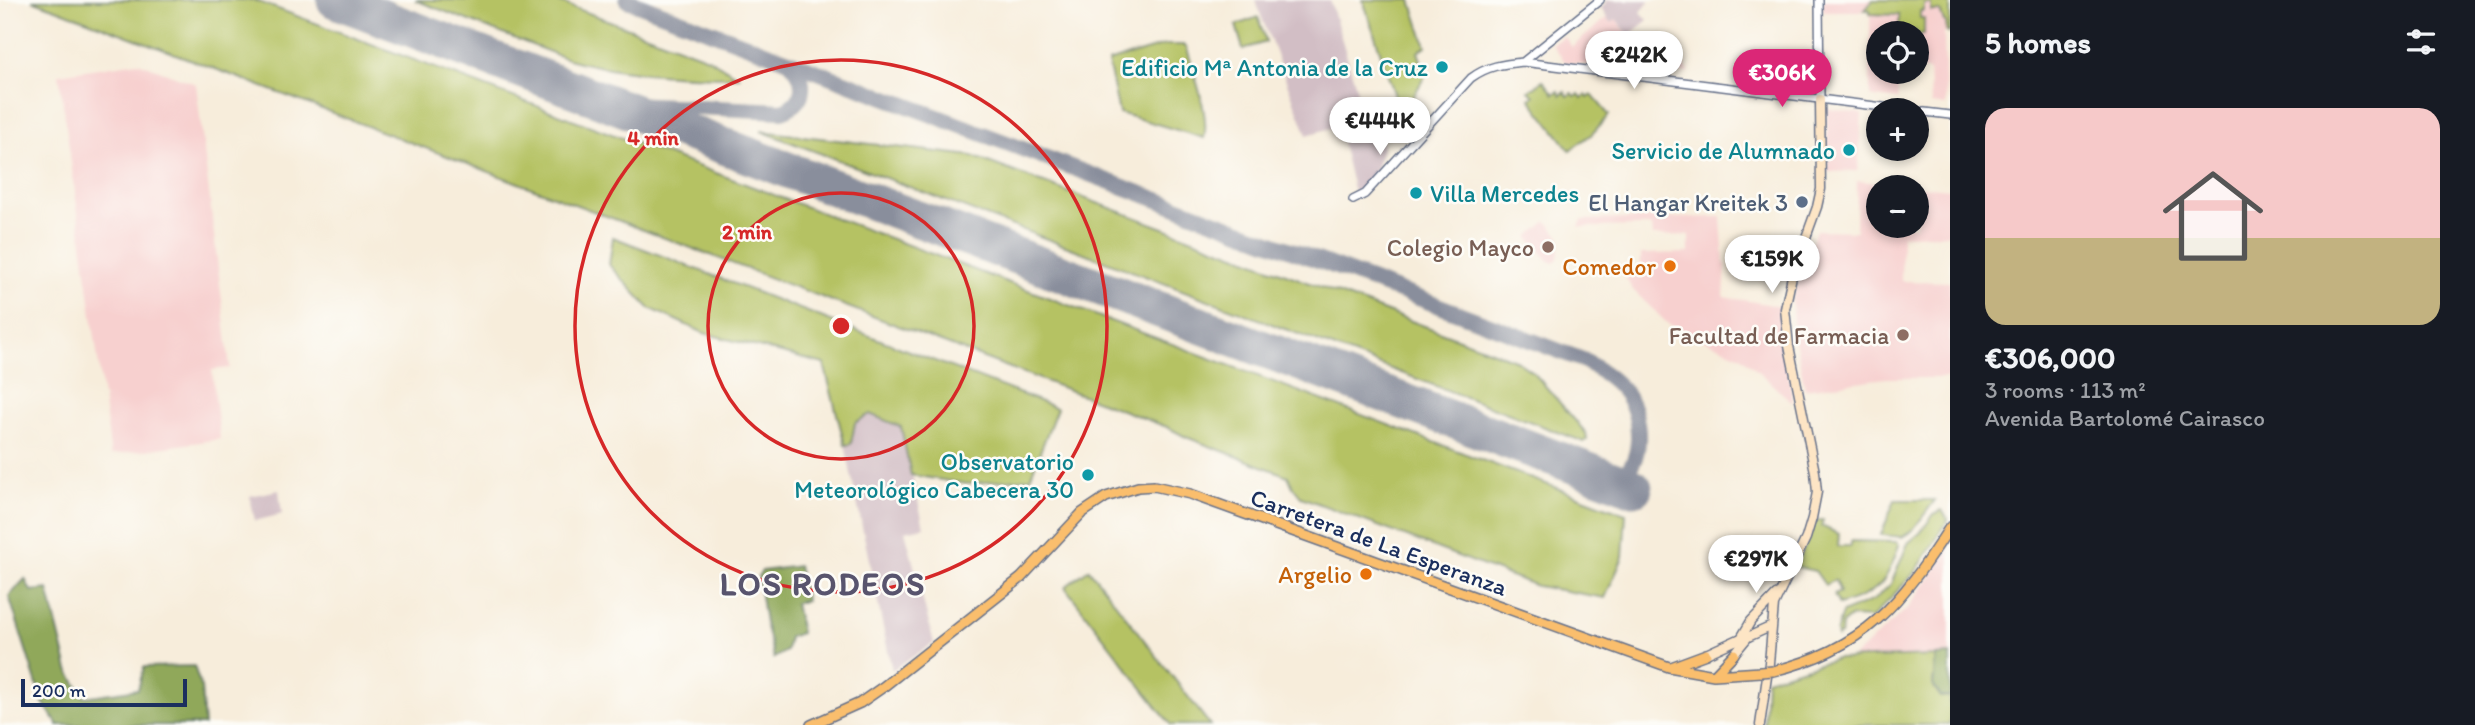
<!DOCTYPE html>
<html lang="en">
<head>
<meta charset="utf-8">
<style>
  body { margin:0; font-family:Itim,sans-serif; background:#20242c; color:#f1f3f6; height:100vh; display:flex; flex-direction:column; font-size:26px; white-space:nowrap }
  * { box-sizing:border-box; margin:0 }
  p { font-size:23px; color:#9ea1a6 }
  .icon { flex:none; width:38px; height:38px; fill:none; stroke:currentColor; stroke-width:2; stroke-linecap:round; stroke-linejoin:round }
  .map { position:relative; flex:1; overflow:hidden }
  .drawer { display:flex; flex-direction:column; background:#171b24; width:525px }
  .drawer>* { flex:none }
  .tools { position:absolute; left:1866px; top:21px; display:grid; gap:14px }
  .tools a { display:grid; place-items:center; width:63px; height:63px; border-radius:50%; background:#171b24; box-shadow:0 4px 10px #0003; font-size:35px }
  .scale { position:absolute; left:21px; bottom:18px; width:166px; box-sizing:border-box; padding-left:7px; border:4px solid #1b2f5e; border-top:0; font-size:19px; line-height:24px; white-space:nowrap; color:#1b2f5e; -webkit-text-stroke:5px #fdfcf7; paint-order:stroke }
  .price { position:absolute; translate:-50% -60px; padding:0 16px; border-radius:24px; background:#fff; color:#222; font-size:23px; line-height:46px; filter:drop-shadow(0 2px 4px #0008) }
  .price::after { content:''; position:absolute; left:50%; top:42px; width:21px; height:16px; margin-left:-10px; background:inherit; clip-path:polygon(0 0,100% 0,50% 100%) }
  .price.selected { background:#db2777; color:#fff }
  ul { padding:0; list-style:none }
  li { display:grid; align-content:center; gap:14px; height:371px; padding:0 35px }
  li span { display:grid; place-items:center; height:217px; border-radius:21px; color:#555 }
  li>.icon { margin-inline-start:auto }
  span .icon { width:126px; height:126px; fill:#fffc; stroke-width:1 }
  li b { font-size:30px }
  h2 { display:flex; justify-content:space-between; align-items:center; height:84px; padding:0 35px; font-size:30px }
  main { display:flex; flex:1; min-height:0 }
  .map>svg:first-child { display:block }
  .built { fill:#f7d0cf; fill-rule:evenodd }
  .industrial { fill:#d2bec5 }
  .green { fill:#b5c264; stroke:#687861; stroke-width:2 }
  .forest { fill:#90a85a; stroke:#566c5c; stroke-width:2 }
  .lines { fill:none; stroke-linecap:round; stroke-linejoin:round }
  .taxiway { stroke:#898e9c; stroke-width:16 }
  .runway { stroke:#898e9c; stroke-width:37 }
  .tertiary-casing { stroke:#68728a; stroke-width:10 }
  .secondary-casing { stroke:#68728a; stroke-width:11 }
  .primary-casing { stroke:#68728a; stroke-width:12 }
  .tertiary { stroke:#fff; stroke-width:7 }
  .secondary { stroke:#fde5c5; stroke-width:8 }
  .primary { stroke:#fabe6d; stroke-width:9 }
  .primary-bridge-casing { stroke:#68728a; stroke-width:12; stroke-linecap:butt }
  .primary-bridge { stroke:#fabe6d; stroke-width:9 }
  .ring { fill:none; stroke:#d62828; stroke-width:3.5 }
  .culture-dot { fill:#0f9aa8; stroke:#fdfcf7; stroke-width:2.5 }
  .service-dot { fill:#5c6f8a; stroke:#fdfcf7; stroke-width:2.5 }
  .education-dot { fill:#8d6e63; stroke:#fdfcf7; stroke-width:2.5 }
  .food-dot { fill:#e8710a; stroke:#fdfcf7; stroke-width:2.5 }
  .labels { text-anchor:middle; dominant-baseline:central; stroke-width:5; stroke-linejoin:round; paint-order:stroke }
  .culture-label { font-size:24px; fill:#0d838f; stroke:#fdfcf7; text-anchor:end }
  .service-label { font-size:24px; fill:#4e5e75; stroke:#fdfcf7; text-anchor:end }
  .education-label { font-size:24px; fill:#785e54; stroke:#fdfcf7; text-anchor:end }
  .food-label { font-size:24px; fill:#c56008; stroke:#fdfcf7; text-anchor:end }
  .street-label { font-size:24px; fill:#1b2f5e; stroke:#fdfcf7 }
  .district-label { font-size:32px; font-weight:bold; letter-spacing:2px; fill:#58546d; stroke:#fdfcf7 }
  .centre { fill:#d62828; stroke:#fdfcf7; stroke-width:3.5 }
  .ring-label { font-size:21px; text-anchor:middle; font-weight:bold; fill:#d62828; stroke:#fdfcf7; stroke-width:5; stroke-linejoin:round; paint-order:stroke }
</style>
</head>
<body>
<main>
<div class="map">
<svg width="1950" height="725" viewBox="0 0 1950 725">
  <rect width="100%" height="100%" fill="#fdfcf7"/>
  <filter id="ink" filterUnits="userSpaceOnUse"><feTurbulence type="fractalNoise" baseFrequency=".0143" numOctaves="2"/><feDisplacementMap in="SourceGraphic" scale="14" xChannelSelector="R" yChannelSelector="G"/><feConvolveMatrix kernelMatrix="1 2 1 2 8 2 1 2 1" color-interpolation-filters="sRGB"/></filter>
  <filter id="wash" filterUnits="userSpaceOnUse"><feTurbulence type="fractalNoise" baseFrequency=".00686" numOctaves="4" result="noise"/><feDisplacementMap in="SourceGraphic" scale="28" xChannelSelector="R" yChannelSelector="G"/><feGaussianBlur stdDeviation="1.57" result="paint"/><feColorMatrix in="noise" values="0 0 0 0 0 0 0 0 0 0 0 0 0 0 0 0 0 1.4 0 .05"/><feComposite in="paint" operator="in"/></filter>
  <g filter="url(#wash)">
    <rect width="100%" height="100%" fill="#f7eddb"/>
    <path class="built" d="M1823,0H1950V33L1944,32L1946,106L1931,104L1929,71L1916,70V33H1878V72H1897L1898,100L1870,96V11H1823Z
      M1607,18L1611,23L1616,19L1635,44L1633,47L1643,59L1663,44L1690,73L1654,71V73L1565,62L1552,44L1564,36L1572,47Z
      M138,62L196,84L230,368L212,370L220,439L111,455L59,74Z
      M1827,109L1862,114L1858,171L1828,172Z
      M1857,181L1950,189V234L1902,235L1901,281L1950,282V378H1886L1805,389L1793,329L1792,300L1816,230L1856,231ZM1878,187H1916V226H1878Z
      M1721,217L1724,263L1726,264L1724,297L1780,306V321L1793,403L1741,356L1668,324L1632,289L1622,272H1641V254L1689,253V235L1653,236L1652,226L1579,227L1582,220Z
      M1547,221L1561,238L1558,259L1554,263L1548,260L1528,237Z
      M1950,548V655L1851,659L1909,607Z"/>
    <path class="industrial" d="M1255,0H1330L1359,97L1368,102L1383,146L1377,167L1365,186L1354,193L1338,126L1307,135Z
      M1606,0H1650L1641,12L1648,20L1629,35L1616,19L1611,23L1607,18L1601,8L1605,4Z
      M870,414L901,427L924,527L905,531L934,643L892,670L845,445L851,444L855,423Z
      M279,490L282,514L255,521L250,496Z"/>
    <path class="green" d="M32,0H254L1626,514L1623,557L1605,598L1537,586L1301,497L1293,487L1288,476L1186,437L1167,427Z
      M415,0H554L708,58L739,77C684,77 620,74 568,59Z
      M1363,0H1411L1426,46L1418,52L1426,74L1402,117Z
      M1873,0H1940L1941,3L1950,2V33L1947,32L1946,23L1944,22L1940,11H1931V4H1924V11H1920V18H1924V34H1920V37L1916,31H1899V15L1870,14V10H1865Z
      M1258,17L1266,42L1243,49L1236,25Z
      M1165,45H1183L1187,48C1193,71 1210,116 1204,138L1119,113L1108,62Z
      M1543,80L1554,94L1558,91L1561,95L1565,92L1568,96L1572,93L1575,96L1579,94L1582,98L1586,95L1588,98L1592,95L1609,115L1592,134L1570,150L1530,99L1534,96L1529,91Z
      M761,131L972,156L1515,360L1534,373L1586,433L1587,440L1584,442Z
      M613,237L1057,408L1030,478L967,484L911,475L901,427L870,414L855,423L851,444L845,445L824,364L704,333L649,308L609,265Z
      M1895,500H1935L1912,531L1902,537L1881,535Z
      M1942,510L1948,520L1917,570L1872,618L1850,617L1842,624L1841,634L1837,637L1836,633L1842,613L1874,600L1891,584L1908,543L1920,533L1934,514Z
      M1816,520H1823L1821,526L1839,534L1838,546H1851V541L1897,542L1899,545C1886,585 1878,593 1839,605L1834,595L1840,592L1835,580L1825,585L1815,571L1796,567Z
      M1089,569L1210,725H1171L1065,587Z
      M1936,656L1933,685L1941,697H1950V725H1764L1766,679L1836,659Z"/>
    <path class="forest" d="M798,566L806,601L795,603L801,633L789,637L786,651L774,658L765,623L758,576L762,571Z
      M25,579L31,591L48,589L68,670L84,697L138,689L144,667L194,666L201,687L204,725H58L42,701L9,596Z
      M1950,655V697H1941L1933,685L1936,656Z"/>
    <g class="lines">
      <path class="taxiway" d="M355,0L393,22
        M627,0L1583,360C1600,370 1619,381 1629,399C1644,424 1644,487 1601,475
        M609,103L782,111C808,102 807,78 789,61"/>
      <path class="runway" d="M335,0L1634,488"/>
    </g>
  </g>
  <g filter="url(#ink)">
    <g class="lines">
      <defs>
        <path id="tertiary" d="M1819,0L1820,99
          M1523,62L1600,0
          M1916,111L1950,115
          M1353,200L1365,194L1471,78C1487,66 1503,64 1523,62L1907,110"/>
        <path id="secondary" d="M1706,654L1741,638L1751,621L1776,595
          M1734,654L1748,637L1770,627
          M1760,725L1769,663L1774,605L1806,538L1812,518L1817,492L1815,472L1789,346L1785,309L1792,276L1817,207L1821,189L1820,99"/>
        <path id="primary" d="M1671,667L1706,654
          M1773,671C1865,649 1901,603 1950,527
          M1714,675L1734,654
          M811,725L860,703L883,687L1021,578L1082,513L1106,497L1138,487L1154,486L1190,494L1669,667L1714,675L1761,672"/>
      </defs>
      <use href="#tertiary" class="tertiary-casing"/>
      <use href="#secondary" class="secondary-casing"/>
      <use href="#primary" class="primary-casing"/>
      <use href="#tertiary" class="tertiary"/>
      <use href="#secondary" class="secondary"/>
      <use href="#primary" class="primary"/>
      <defs>
        <path id="primary-bridge" d="M1761,672L1773,671"/>
      </defs>
      <use href="#primary-bridge" class="primary-bridge-casing"/>
      <use href="#primary-bridge" class="primary-bridge"/>
    </g>
  </g>
  <g class="ring">
    <circle cx="841" cy="326" r="133"/>
    <circle cx="841" cy="326" r="266"/>
  </g>
  <g class="culture-dot">
    <circle cx="1442" cy="67" r="7"/>
    <circle cx="1849" cy="150" r="7"/>
    <circle cx="1416" cy="193" r="7"/>
    <circle cx="1088" cy="475" r="7"/>
  </g>
  <circle class="service-dot" cx="1802" cy="202" r="7"/>
  <g class="education-dot">
    <circle cx="1548" cy="247" r="7"/>
    <circle cx="1903" cy="335" r="7"/>
  </g>
  <g class="food-dot">
    <circle cx="1670" cy="266" r="7"/>
    <circle cx="1366" cy="574" r="7"/>
  </g>
  <g class="labels">
    <g class="culture-label">
      <text x="1428" y="67">Edificio Mª Antonia de la Cruz</text>
      <text x="1835" y="150">Servicio de Alumnado</text>
      <text x="1430" y="193" text-anchor="start">Villa Mercedes</text>
      <text x="1074" y="461">Observatorio<tspan x="1074" dy="28">Meteorológico Cabecera 30</tspan></text>
    </g>
    <g class="service-label">
      <text x="1788" y="202">El Hangar Kreitek 3</text>
    </g>
    <g class="education-label">
      <text x="1534" y="247">Colegio Mayco</text>
      <text x="1889" y="335">Facultad de Farmacia</text>
    </g>
    <g class="food-label">
      <text x="1656" y="266">Comedor</text>
      <text x="1352" y="574">Argelio</text>
    </g>
    <g class="street-label">
      <text transform="translate(1379 542) rotate(20)">Carretera de La Esperanza</text>
    </g>
    <g class="district-label">
      <text x="823" y="584">LOS RODEOS</text>
    </g>
  </g>
  <circle cx="841" cy="326" r="10" class="centre"/>
  <g class="ring-label">
    <text x="653" y="145">4 min</text>
    <text x="747" y="239">2 min</text>
  </g>
</svg>
<div class="tools">
<a><svg class="icon" aria-label="locate" viewBox="0 0 24 24"><circle cx="12" cy="12" r="6"/><path d="M12 2v4M12 18v4M2 12h4M18 12h4"/></svg></a>
<a>+</a>
<a>−</a>
</div>
<div class="scale">200 m</div>
<b class="price" style="left:1634px;top:91px">€242K</b>
<b class="price selected" style="left:1782px;top:109px">€306K</b>
<b class="price" style="left:1380px;top:157px">€444K</b>
<b class="price" style="left:1772px;top:295px">€159K</b>
<b class="price" style="left:1756px;top:595px">€297K</b>
</div>
<section class="drawer">
<h2>5 homes<svg class="icon" aria-label="filters" viewBox="0 0 24 24"><path d="M4 7h16M4 17h16"/><circle cx="9" cy="7" r="2"/><circle cx="15" cy="17" r="2"/></svg></h2>
<ul>
<li><span style="background:linear-gradient(#f6c9c9 60%,#c2b280 0)"><svg class="icon" aria-label="home" viewBox="0 0 24 24"><path d="M3 11l9-7 9 7M6 9v11h12V9"/></svg></span><div><b>€306,000</b><p>3 rooms · 113 m²</p><p>Avenida Bartolomé Cairasco</p></div></li>
</ul>
</section>
</main>
</body>
</html>
